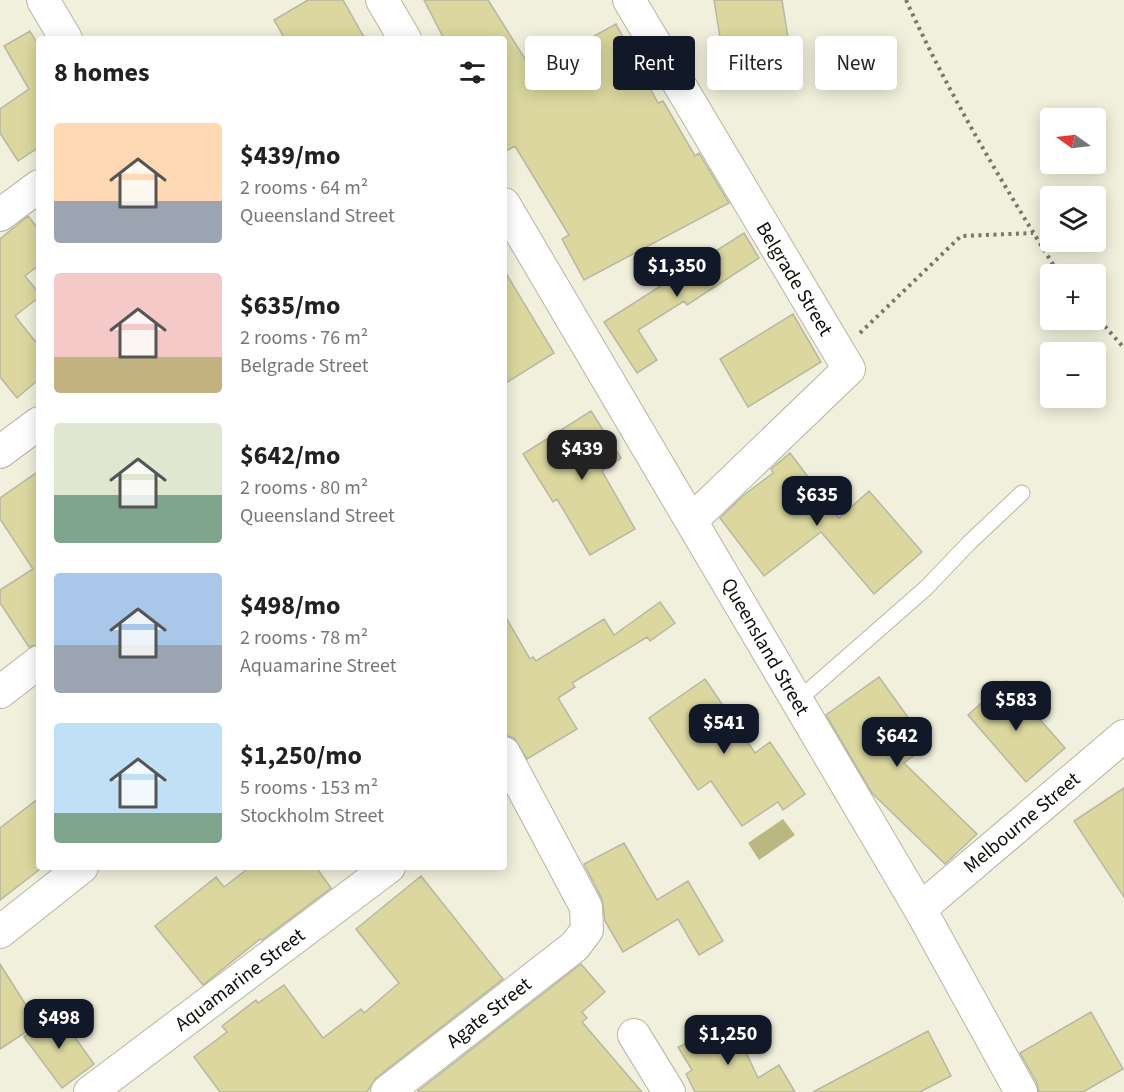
<!DOCTYPE html>
<html lang="en">
<head>
<meta charset="utf-8">
<style>
  body { margin:0; font-family:"Source Sans 3",sans-serif; background:#f6f6f6; color:#222; height:100vh; display:flex; flex-direction:column; font-size:22px; white-space:nowrap }
  * { box-sizing:border-box; margin:0 }
  p { font-size:20px; color:#767676 }
  .icon { flex:none; width:33px; height:33px; fill:none; stroke:currentColor; stroke-width:2; stroke-linecap:round; stroke-linejoin:round }
  .map { position:relative; flex:1; overflow:hidden }
  .side { position:absolute; left:36px; top:36px; width:471px; height:834px; display:flex; flex-direction:column; background:#fff; border-radius:6px; box-shadow:0 3px 15px #0003 }
  .side>* { flex:none }
  .hud { position:absolute; left:525px; top:36px; width:508px; height:54px; display:flex; gap:12px }
  .needle { width:39px; rotate:284deg }
  .controls { position:absolute; left:1040px; top:108px; display:grid; gap:12px }
  .controls a { display:grid; place-items:center; width:66px; height:66px; border-radius:6px; background:#fff; box-shadow:0 3px 15px #0003; font-size:30px }
  .price { position:absolute; translate:-50% -51px; padding:0 14px; border-radius:12px; background:#111827; color:#fff; font-size:20px; line-height:39px; filter:drop-shadow(0 2px 3px #0008) }
  .price::after { content:''; position:absolute; left:50%; top:36px; width:18px; height:14px; margin-left:-9px; background:inherit; clip-path:polygon(0 0,100% 0,50% 100%) }
  .price.selected { background:#222; color:#fff }
  ul { padding:0; list-style:none }
  li { display:flex; align-items:center; gap:18px; height:150px; padding:0 18px }
  li span { display:grid; place-items:center; flex:none; width:168px; height:120px; border-radius:6px; color:#555 }
  li>.icon { margin-inline-start:auto }
  span .icon { width:72px; height:72px; fill:#fffc; stroke-width:1 }
  li b { font-size:26px }
  h2 { display:flex; justify-content:space-between; align-items:center; height:72px; padding:0 18px; font-size:26px }
  .chip { padding:0 21px; border-radius:6px; background:#fff; box-shadow:0 3px 15px #0003; font-size:21px; line-height:54px }
  .chip.selected { background:#111827; color:#fff }
  .map>svg:first-child { display:block }
  .water { fill:#bbb780 }
  .building { fill:#dbd79f; stroke:#b8b7a4; stroke-width:1.5 }
  .lines { fill:none; stroke-linecap:round; stroke-linejoin:round }
  .service-casing { stroke:#b7b6a2; stroke-width:17 }
  .minor-casing { stroke:#b7b6a2; stroke-width:34 }
  .path { stroke:#78776a; stroke-width:4; stroke-dasharray:3 4.5; stroke-linecap:butt }
  .service { stroke:#fff; stroke-width:15 }
  .minor { stroke:#fff; stroke-width:32 }
  .labels { text-anchor:middle; dominant-baseline:central; stroke-width:4.5; stroke-linejoin:round; paint-order:stroke }
  .street-label { font-size:20px; fill:#0f0e08; stroke:#fff }
</style>
</head>
<body>
<div class="map">
<svg width="1124" height="1092" viewBox="0 0 1124 1092">
  <rect width="100%" height="100%" fill="#f1f0dc"/>
  <path class="water" d="M783,819L795,835L759,860L748,843Z"/>
  <path class="building" d="M308,0H343L365,39H285L274,20Z
    M424,0H488L532,70L616,24L658,103L663,101L695,156L699,153L729,203L584,280L562,239L569,235L515,146L504,152V39H444Z
    M714,0H782L791,57L725,68Z
    M30,31L39,47V147L18,161L0,133V109L29,89L4,46Z
    M28,216L39,230V265L25,276L39,293V297L15,316L39,346V379L17,398L0,377V239Z
    M744,233L759,258L687,305L684,301L638,330L657,360L637,373L604,322Z
    M504,270L554,353L504,384Z
    M793,314L821,362L748,407L720,359Z
    M591,411L621,458L602,471L635,529L590,555L557,499L553,502L523,454Z
    M790,453L839,518L869,491L922,552L874,594L821,532L764,576L720,518L744,495L773,473L771,469Z
    M39,471V644L29,647L0,603V590L33,569L0,519V498Z
    M660,602L675,623L650,641L647,637L572,683L575,687L558,698L577,729L527,759L514,738L504,735V614L530,659L533,657L536,661L604,619L614,635Z
    M879,677L928,745L904,763L977,834L945,864L872,793L826,715Z
    M705,679L755,753L770,742L805,794L783,810L778,802L742,826L711,781L698,790L649,718Z
    M1006,681L1065,748L1026,782L968,715Z
    M1124,788V897L1074,821Z
    M39,798V870L0,900V828Z
    M624,843L657,900L688,881L723,941L699,955L678,919L623,952L605,921L602,899L584,864Z
    M250,867H316L331,888L262,940L260,939L203,985L155,926L216,877L224,887Z
    M421,876L503,979L376,1078L367,1092H220L194,1057L227,1032L222,1026L256,1000L258,1003L284,985L323,1038L361,1009L364,1013L399,983L356,929Z
    M0,964L38,1024L0,1049Z
    M581,964L605,992L582,1012L587,1018L582,1022L642,1092H419L418,1091Z
    M57,1012L94,1064L62,1088L24,1037Z
    M1091,1012L1123,1069L1083,1092H1039L1037,1083L1020,1053Z
    M732,1022L758,1078L779,1065L795,1092H695L686,1074L692,1070L678,1047Z
    M928,1031L951,1076L920,1092H813Z"/>
  <g class="lines">
    <defs>
      <path id="service" d="M797,701L926,588L969,543L1022,493"/>
      <path id="minor" d="M43,0L66,39
        M382,0L405,39
        M629,0L849,369L692,520
        M504,204L920,909L1021,1092
        M0,215L39,186
        M0,452L39,423
        M0,692L39,662
        M920,909L1124,736
        M0,932L82,867
        M634,1035L669,1092
        M90,1092L389,867
        M387,1092L575,946L587,930L586,907L504,753"/>
    </defs>
    <use href="#service" class="service-casing"/>
    <use href="#minor" class="minor-casing"/>
    <path class="path" d="M906,0C949,95 1004,186 1059,274
      M1095,315L1124,348
      M860,333L961,236L1033,233"/>
    <use href="#service" class="service"/>
    <use href="#minor" class="minor"/>
  </g>
  <g class="labels">
    <g class="street-label">
      <text transform="translate(794 279) rotate(59)">Belgrade Street</text>
      <text transform="translate(765 647) rotate(60)">Queensland Street</text>
      <text transform="translate(1022 823) rotate(-40)">Melbourne Street</text>
      <text transform="translate(240 980) rotate(-37)">Aquamarine Street</text>
      <text transform="translate(489 1013) rotate(-38)">Agate Street</text>
    </g>
  </g>
</svg>
<div class="controls">
<a><svg class="needle" viewBox="-14 -14 28 28"><path d="M0-13l5 13h-10z" fill="#e53935"/><path d="M0 13l5-13h-10z" fill="#767676"/></svg></a>
<a><svg class="icon" aria-label="layers" viewBox="0 0 24 24"><path d="M12 4l9 5-9 5-9-5zM3 14l9 5 9-5"/></svg></a>
<a>+</a>
<a>−</a>
</div>
<b class="price" style="left:677px;top:298px">$1,350</b>
<b class="price selected" style="left:582px;top:481px">$439</b>
<b class="price" style="left:817px;top:527px">$635</b>
<b class="price" style="left:1016px;top:732px">$583</b>
<b class="price" style="left:724px;top:755px">$541</b>
<b class="price" style="left:897px;top:768px">$642</b>
<b class="price" style="left:59px;top:1050px">$498</b>
<b class="price" style="left:728px;top:1066px">$1,250</b>
<div class="hud">
<a class="chip">Buy</a>
<a class="chip selected">Rent</a>
<a class="chip">Filters</a>
<a class="chip">New</a>
</div>
<section class="side">
<h2>8 homes<svg class="icon" aria-label="filters" viewBox="0 0 24 24"><path d="M4 7h16M4 17h16"/><circle cx="9" cy="7" r="2"/><circle cx="15" cy="17" r="2"/></svg></h2>
<ul>
<li><span style="background:linear-gradient(#ffd9b3 65%,#9aa5b1 0)"><svg class="icon" aria-label="home" viewBox="0 0 24 24"><path d="M3 11l9-7 9 7M6 9v11h12V9"/></svg></span><div><b>$439/mo</b><p>2 rooms · 64 m²</p><p>Queensland Street</p></div></li>
<li><span style="background:linear-gradient(#f6c9c9 70%,#c2b280 0)"><svg class="icon" aria-label="home" viewBox="0 0 24 24"><path d="M3 11l9-7 9 7M6 9v11h12V9"/></svg></span><div><b>$635/mo</b><p>2 rooms · 76 m²</p><p>Belgrade Street</p></div></li>
<li><span style="background:linear-gradient(#dfe7d0 60%,#7fa58c 0)"><svg class="icon" aria-label="home" viewBox="0 0 24 24"><path d="M3 11l9-7 9 7M6 9v11h12V9"/></svg></span><div><b>$642/mo</b><p>2 rooms · 80 m²</p><p>Queensland Street</p></div></li>
<li><span style="background:linear-gradient(#a9c7e8 60%,#9aa5b1 0)"><svg class="icon" aria-label="home" viewBox="0 0 24 24"><path d="M3 11l9-7 9 7M6 9v11h12V9"/></svg></span><div><b>$498/mo</b><p>2 rooms · 78 m²</p><p>Aquamarine Street</p></div></li>
<li><span style="background:linear-gradient(#bfe0f5 75%,#7fa58c 0)"><svg class="icon" aria-label="home" viewBox="0 0 24 24"><path d="M3 11l9-7 9 7M6 9v11h12V9"/></svg></span><div><b>$1,250/mo</b><p>5 rooms · 153 m²</p><p>Stockholm Street</p></div></li>
</ul>
</section>
</div>
</body>
</html>
